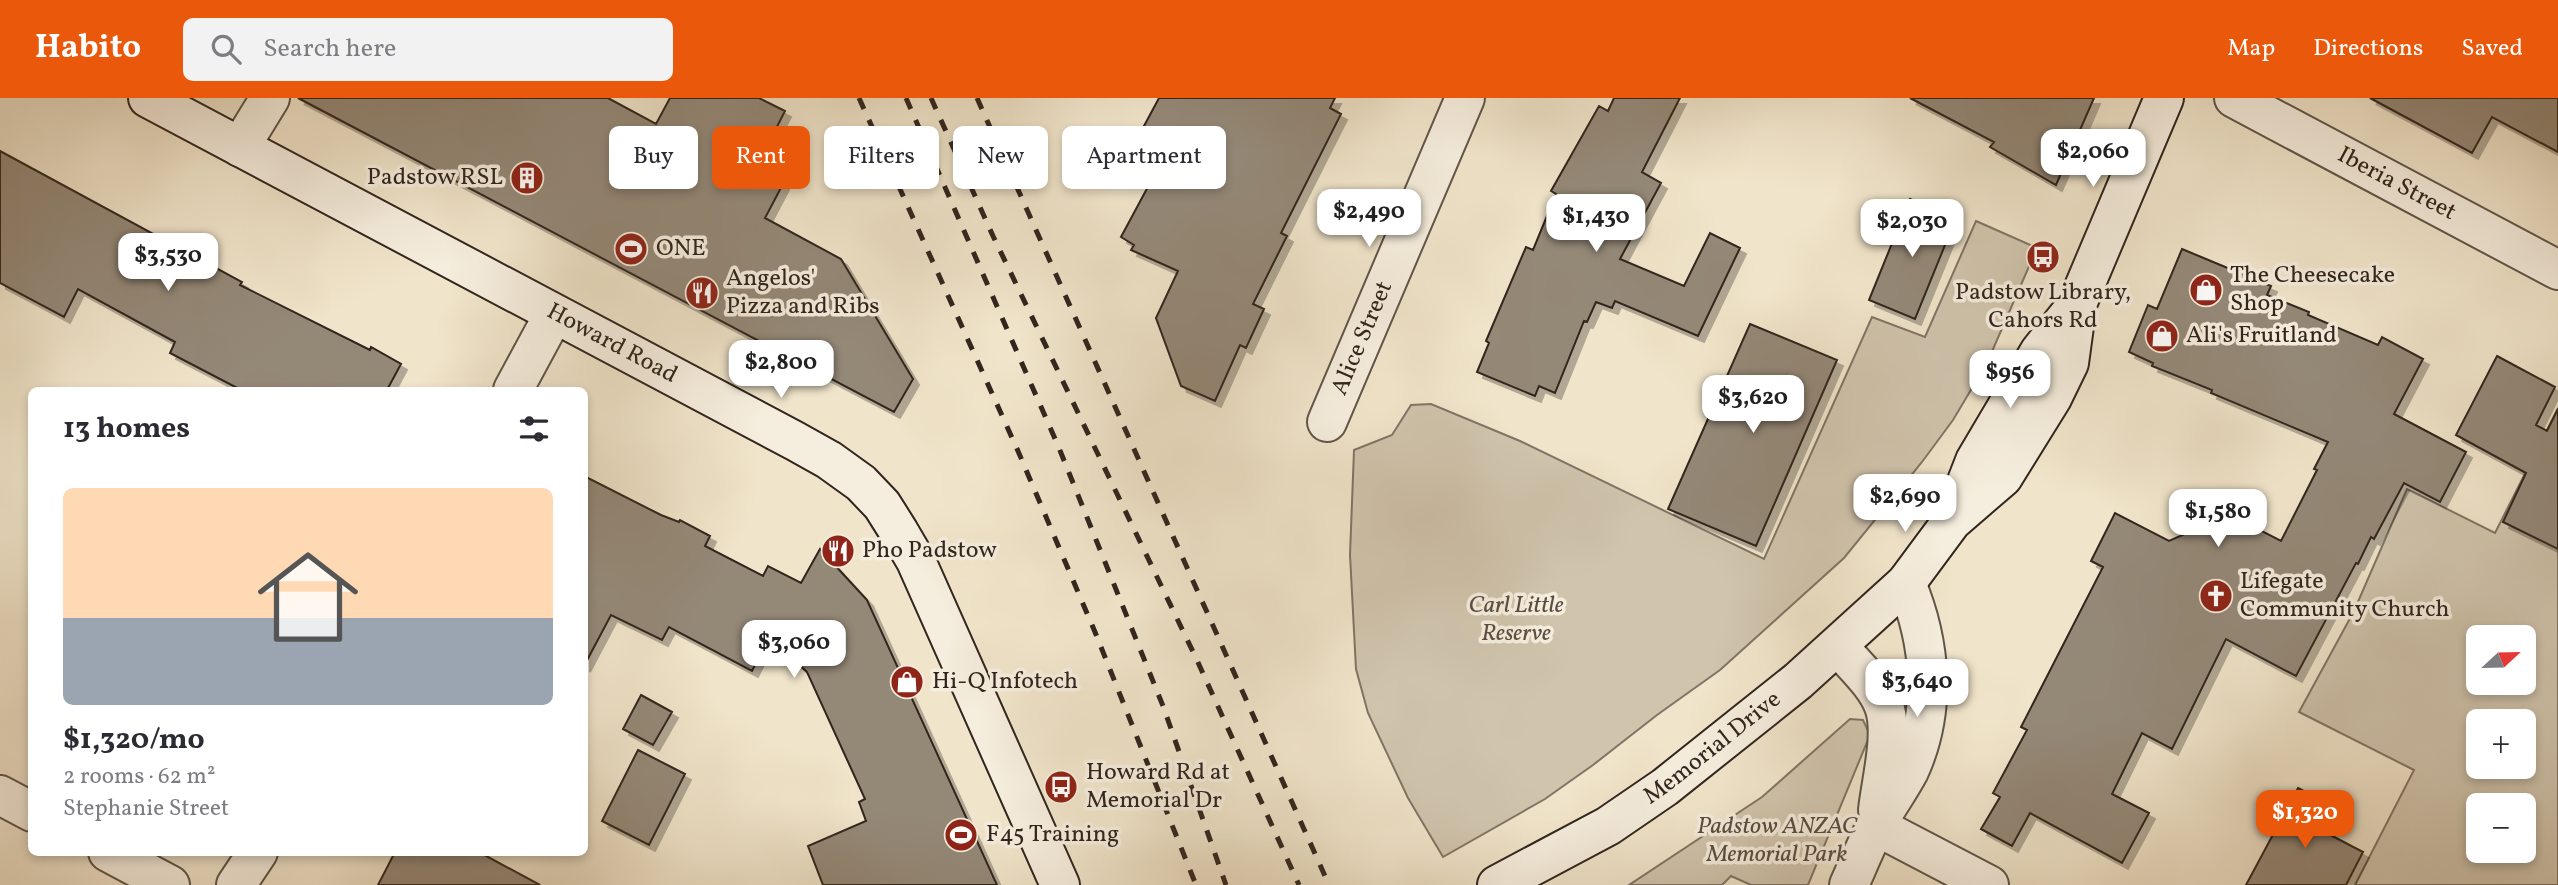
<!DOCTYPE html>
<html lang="en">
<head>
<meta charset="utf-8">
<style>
  body { margin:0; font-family:Vollkorn,serif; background:#f2f2f3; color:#2b2b33; height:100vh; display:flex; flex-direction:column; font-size:26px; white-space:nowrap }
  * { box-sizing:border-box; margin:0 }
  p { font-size:23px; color:#7c7c81 }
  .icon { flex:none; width:38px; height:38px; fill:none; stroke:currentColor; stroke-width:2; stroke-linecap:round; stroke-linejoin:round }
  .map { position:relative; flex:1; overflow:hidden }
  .drawer { position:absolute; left:28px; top:289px; width:560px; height:469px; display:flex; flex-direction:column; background:#fff; border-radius:10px; box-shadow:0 4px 10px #0003 }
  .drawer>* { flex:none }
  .banner { position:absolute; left:609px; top:28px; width:665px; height:63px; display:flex; gap:14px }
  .needle { width:46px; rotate:68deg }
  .fabs { position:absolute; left:2466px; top:527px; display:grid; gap:14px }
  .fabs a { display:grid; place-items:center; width:70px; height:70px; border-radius:10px; background:#fff; box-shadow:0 4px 10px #0003; font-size:35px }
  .price { position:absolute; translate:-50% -60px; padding:0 16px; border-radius:14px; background:#fff; color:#222; font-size:23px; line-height:46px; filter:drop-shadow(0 2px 4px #0008) }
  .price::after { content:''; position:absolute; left:50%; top:42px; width:21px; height:16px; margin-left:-10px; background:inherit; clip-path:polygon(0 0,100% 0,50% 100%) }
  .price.current { background:#ea580c; color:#fff }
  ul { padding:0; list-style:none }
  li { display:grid; align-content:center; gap:14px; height:371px; padding:0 35px }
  li span { display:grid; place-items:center; height:217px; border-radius:10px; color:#555 }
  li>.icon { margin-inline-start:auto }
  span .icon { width:126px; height:126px; fill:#fffc; stroke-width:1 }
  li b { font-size:30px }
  h2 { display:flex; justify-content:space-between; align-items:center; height:84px; padding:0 35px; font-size:30px }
  .tag { padding:0 24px; border-radius:10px; background:#fff; box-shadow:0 4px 10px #0003; font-size:24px; line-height:63px }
  .tag.current { background:#ea580c; color:#fff }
  header { display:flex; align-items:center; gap:42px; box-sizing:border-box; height:98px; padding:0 35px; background:#ea580c; color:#fff }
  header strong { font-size:33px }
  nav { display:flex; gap:38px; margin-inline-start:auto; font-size:24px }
  .search { width:490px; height:63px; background:#f2f2f3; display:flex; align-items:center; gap:18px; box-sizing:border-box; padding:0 24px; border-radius:10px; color:#7c7c81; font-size:26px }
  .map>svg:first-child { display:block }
  .green { fill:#d0c4ad; stroke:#807466; stroke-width:2; fill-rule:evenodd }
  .building { fill:#948877; stroke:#31251e; stroke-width:2; filter:url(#shadow) }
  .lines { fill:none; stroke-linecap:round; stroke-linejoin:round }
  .street-casing { stroke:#615549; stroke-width:42 }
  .secondary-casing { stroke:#31251e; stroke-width:42 }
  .street { stroke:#f5eddd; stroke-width:38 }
  .secondary { stroke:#f5eddd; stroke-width:38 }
  .rail { stroke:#31251e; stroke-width:5; stroke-dasharray:12 12; stroke-linecap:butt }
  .labels { text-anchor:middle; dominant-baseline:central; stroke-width:7; stroke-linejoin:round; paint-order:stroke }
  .poi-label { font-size:24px; fill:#31251e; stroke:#f5eddd; text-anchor:start }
  .street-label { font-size:24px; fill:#31251e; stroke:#f5eddd }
  .park-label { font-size:24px; font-style:italic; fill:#594d42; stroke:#f5eddd }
</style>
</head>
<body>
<header>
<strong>Habito</strong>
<div class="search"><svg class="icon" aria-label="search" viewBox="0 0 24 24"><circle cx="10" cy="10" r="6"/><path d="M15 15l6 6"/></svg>Search here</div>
<nav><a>Map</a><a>Directions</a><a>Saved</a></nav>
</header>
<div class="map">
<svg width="2558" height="787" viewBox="0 0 2558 787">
  <defs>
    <filter id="shadow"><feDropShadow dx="6" dy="6" stdDeviation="0" flood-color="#0004"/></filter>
  </defs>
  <rect width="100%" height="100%" fill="#f0e4ca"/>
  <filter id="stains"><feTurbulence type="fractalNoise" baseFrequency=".00286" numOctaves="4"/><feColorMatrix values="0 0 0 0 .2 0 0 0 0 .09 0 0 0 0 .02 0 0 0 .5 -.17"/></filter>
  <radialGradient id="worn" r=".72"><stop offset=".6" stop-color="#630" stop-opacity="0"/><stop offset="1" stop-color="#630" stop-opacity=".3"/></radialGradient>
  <path class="green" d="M1976,123L2037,150L1987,265L1953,322L1922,364L1844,460L1720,572L1657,617L1593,667L1545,701L1443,759L1408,700L1368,615L1356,571L1350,457L1354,352L1392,337L1411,307L1431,306L1520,343L1764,461L1872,219L1925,239Z
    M2558,310V787H2355L2414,672L2299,614L2354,513L2407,391L2495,435ZM2478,539H2524V584H2478ZM2478,623H2524V668H2478ZM2478,707H2524V752H2478Z
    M1850,621L1863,622L1870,637L1808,787H1751L1731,778L1722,787H1629L1762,699Z"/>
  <path class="building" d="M298,0H608L656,26L670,0H759L785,13L755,72L783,86L765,120L841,161L913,281L894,314Z
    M1159,0H1335L1330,10L1341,16L1281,135L1287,138L1253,206L1264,211L1246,250L1240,247L1215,303L1181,288L1156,220L1178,173L1131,152L1134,147L1121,139L1150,85L1115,67L1130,37L1137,41Z
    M1614,0H1680L1642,74L1661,85L1620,161L1684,188L1710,135L1740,150L1698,238L1615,203L1612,210L1596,204L1587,224L1584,223L1555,295L1539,288L1535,298L1477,274L1489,245L1486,243L1526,149L1533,152L1556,96L1551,93L1599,8L1608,13Z
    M1910,0H2094L2056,87L1990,49L1994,44Z
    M2370,0H2558V54L2492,19L2472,55Z
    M0,53L242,184L240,187L370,252L371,249L401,266L387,292H241L170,255L175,244L78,191L64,219L0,185Z
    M1910,101L1956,120L1915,221L1869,202Z
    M2182,151L2271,188L2267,197L2309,214L2308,217L2378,247L2382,239L2423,261L2394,316L2466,354L2440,404L2404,385L2374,441L2371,439L2358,466L2356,465L2296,578L2226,541L2172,651L2142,635L2112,696L2149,715L2122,765L2030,715L2012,748L1981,731L2000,699L1993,695L2027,632L2021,629L2103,469L2091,463L2115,415L2169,443L2194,432L2202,417L2213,423L2219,411L2281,443L2317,372L2314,371L2328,344L2211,295L2212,292L2152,268L2153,265L2129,254L2148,207L2157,211Z
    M1750,226L1837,262L1756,448L1668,411Z
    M2497,258L2555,289L2536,327L2547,333L2558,311V451L2503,424L2526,375L2456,337Z
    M584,378L661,417L679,424L680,422L710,438L705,448L763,478L768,468L801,485L820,451L867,502L997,787H823L808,748L866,723L859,704L865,701L807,574L769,539L752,573L669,529L662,542L611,517L584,568Z
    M641,597L672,614L653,647L623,631Z
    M638,652L685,676L649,747L602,723Z
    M2298,690L2330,707L2317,730L2363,754L2346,787H2246Z
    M395,754H479L540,787H378Z"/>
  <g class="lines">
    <defs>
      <g id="street">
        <path id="s1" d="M2234,0L2558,172"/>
        <path d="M240,49L270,0"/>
        <path d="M513,292L554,216"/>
        <path id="s2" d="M1327,324L1465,0"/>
        <path d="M1838,548C1853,566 1876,586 1884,608C1894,635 1881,684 1878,712"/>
        <path d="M0,697L32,714"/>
        <path d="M1876,728L1989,787"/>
        <path d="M108,754L170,787"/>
        <path d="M236,787L258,754"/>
        <path d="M1849,787C1858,767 1866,747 1876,728C1886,709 1899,692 1909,673C1937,612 1931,545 1906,485"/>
      </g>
      <g id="secondary">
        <path id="s3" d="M148,0L795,343L829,362L861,385L882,407L899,434L916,463L1060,787"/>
        <path d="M1954,417L1975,363L2040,253L2076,208"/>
        <path id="s4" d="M1497,787L1608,728L1665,689L1798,583L1906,485L1952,423L2003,379L2052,300L2069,265L2077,206L2164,0"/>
      </g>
    </defs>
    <use href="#street" class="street-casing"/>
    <use href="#secondary" class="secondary-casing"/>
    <use href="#street" class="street"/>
    <use href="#secondary" class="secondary"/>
    <path class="rail" d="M859,0L1018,353L1095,534L1196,787
      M906,0L1059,350L1163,608L1226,787
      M931,0L993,138L1196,560L1299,787
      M977,0L1329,787"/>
  </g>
  <defs>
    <symbol id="building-disc" viewBox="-11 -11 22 22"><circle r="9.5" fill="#8f2418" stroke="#f5eddd"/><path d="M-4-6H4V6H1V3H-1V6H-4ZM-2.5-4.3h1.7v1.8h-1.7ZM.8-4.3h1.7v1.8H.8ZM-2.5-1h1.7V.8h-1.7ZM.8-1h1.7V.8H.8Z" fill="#fff"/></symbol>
    <symbol id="stadium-disc" viewBox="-11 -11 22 22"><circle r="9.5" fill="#8f2418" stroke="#f5eddd"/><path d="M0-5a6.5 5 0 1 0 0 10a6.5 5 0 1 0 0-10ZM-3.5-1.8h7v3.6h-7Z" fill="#fff"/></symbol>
    <symbol id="bus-disc" viewBox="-11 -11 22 22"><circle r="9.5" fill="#8f2418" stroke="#f5eddd"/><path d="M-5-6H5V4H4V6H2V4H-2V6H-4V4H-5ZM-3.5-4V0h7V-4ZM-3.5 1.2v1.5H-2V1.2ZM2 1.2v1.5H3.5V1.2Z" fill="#fff"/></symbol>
    <symbol id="shop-disc" viewBox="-11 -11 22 22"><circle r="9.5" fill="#8f2418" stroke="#f5eddd"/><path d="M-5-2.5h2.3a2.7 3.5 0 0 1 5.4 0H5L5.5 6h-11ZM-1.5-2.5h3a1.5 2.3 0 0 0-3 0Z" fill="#fff"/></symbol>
    <symbol id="restaurant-disc" viewBox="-11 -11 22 22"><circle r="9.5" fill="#8f2418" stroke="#f5eddd"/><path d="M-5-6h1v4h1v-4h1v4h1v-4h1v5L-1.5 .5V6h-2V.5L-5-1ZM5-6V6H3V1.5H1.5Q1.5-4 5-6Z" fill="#fff"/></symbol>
    <symbol id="church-disc" viewBox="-11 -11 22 22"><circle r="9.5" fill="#8f2418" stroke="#f5eddd"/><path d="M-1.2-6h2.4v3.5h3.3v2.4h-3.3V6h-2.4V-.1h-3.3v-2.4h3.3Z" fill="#fff"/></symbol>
  </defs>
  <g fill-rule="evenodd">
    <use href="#building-disc" x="508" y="61" width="38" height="38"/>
    <use href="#stadium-disc" x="612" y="132" width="38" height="38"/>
    <use href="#bus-disc" x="2024" y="140" width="38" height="38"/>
    <use href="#shop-disc" x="2187" y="173" width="38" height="38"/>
    <use href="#restaurant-disc" x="683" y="176" width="38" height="38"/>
    <use href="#shop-disc" x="2143" y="219" width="38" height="38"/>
    <use href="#restaurant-disc" x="819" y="434" width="38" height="38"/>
    <use href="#church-disc" x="2197" y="479" width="38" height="38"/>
    <use href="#shop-disc" x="888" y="565" width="38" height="38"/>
    <use href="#bus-disc" x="1042" y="670" width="38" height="38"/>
    <use href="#stadium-disc" x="942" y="718" width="38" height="38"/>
  </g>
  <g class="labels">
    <g class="poi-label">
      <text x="503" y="80" text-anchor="end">Padstow RSL</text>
      <text x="656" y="151">ONE</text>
      <text x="2230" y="178">The Cheesecake<tspan x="2230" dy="28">Shop</tspan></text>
      <text x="726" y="181">Angelos'<tspan x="726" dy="28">Pizza and Ribs</tspan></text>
      <text x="2043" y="195" text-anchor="middle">Padstow Library,<tspan x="2043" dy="28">Cahors Rd</tspan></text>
      <text x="2186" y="238">Ali's Fruitland</text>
      <text x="862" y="453">Pho Padstow</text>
      <text x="2240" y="484">Lifegate<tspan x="2240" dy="28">Community Church</tspan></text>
      <text x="932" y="584">Hi-Q Infotech</text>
      <text x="1086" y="675">Howard Rd at<tspan x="1086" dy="28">Memorial Dr</tspan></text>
      <text x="986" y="737">F45 Training</text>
    </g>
    <g class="street-label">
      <text stroke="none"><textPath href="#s1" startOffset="184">Iberia Street</textPath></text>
      <text stroke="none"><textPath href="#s2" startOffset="91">Alice Street</textPath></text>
      <text stroke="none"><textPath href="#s3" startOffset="525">Howard Road</textPath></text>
      <text stroke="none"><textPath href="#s4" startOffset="256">Memorial Drive</textPath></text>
    </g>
    <g class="park-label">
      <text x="1516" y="508">Carl Little<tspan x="1516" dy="28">Reserve</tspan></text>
      <text x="1777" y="729">Padstow ANZAC<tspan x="1777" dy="28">Memorial Park</tspan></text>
    </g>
  </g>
  <rect width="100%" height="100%" filter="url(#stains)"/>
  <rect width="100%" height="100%" fill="url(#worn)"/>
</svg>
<div class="fabs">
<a><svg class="needle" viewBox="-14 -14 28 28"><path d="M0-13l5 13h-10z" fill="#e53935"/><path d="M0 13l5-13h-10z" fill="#7c7c81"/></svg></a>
<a>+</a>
<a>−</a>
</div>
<b class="price" style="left:2093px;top:91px">$2,060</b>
<b class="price" style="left:1369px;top:151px">$2,490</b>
<b class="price" style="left:1596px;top:156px">$1,430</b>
<b class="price" style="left:1912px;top:161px">$2,030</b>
<b class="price" style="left:168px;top:195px">$3,530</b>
<b class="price" style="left:781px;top:302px">$2,800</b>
<b class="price" style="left:2010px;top:312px">$956</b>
<b class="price" style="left:1753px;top:337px">$3,620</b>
<b class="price" style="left:1905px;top:436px">$2,690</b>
<b class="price" style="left:2218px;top:451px">$1,580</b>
<b class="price" style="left:794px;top:582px">$3,060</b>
<b class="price" style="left:1917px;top:621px">$3,640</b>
<b class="price current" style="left:2305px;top:752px">$1,320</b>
<div class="banner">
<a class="tag">Buy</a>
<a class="tag current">Rent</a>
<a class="tag">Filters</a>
<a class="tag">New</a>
<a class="tag">Apartment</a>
</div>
<section class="drawer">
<h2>13 homes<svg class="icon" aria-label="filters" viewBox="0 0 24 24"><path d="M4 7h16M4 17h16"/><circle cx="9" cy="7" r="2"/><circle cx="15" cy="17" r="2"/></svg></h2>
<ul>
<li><span style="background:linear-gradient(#ffd9b3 60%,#9aa5b1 0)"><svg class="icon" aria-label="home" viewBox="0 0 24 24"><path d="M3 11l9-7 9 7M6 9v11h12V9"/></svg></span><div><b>$1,320/mo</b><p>2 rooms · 62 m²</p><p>Stephanie Street</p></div></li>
</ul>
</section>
</div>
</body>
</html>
